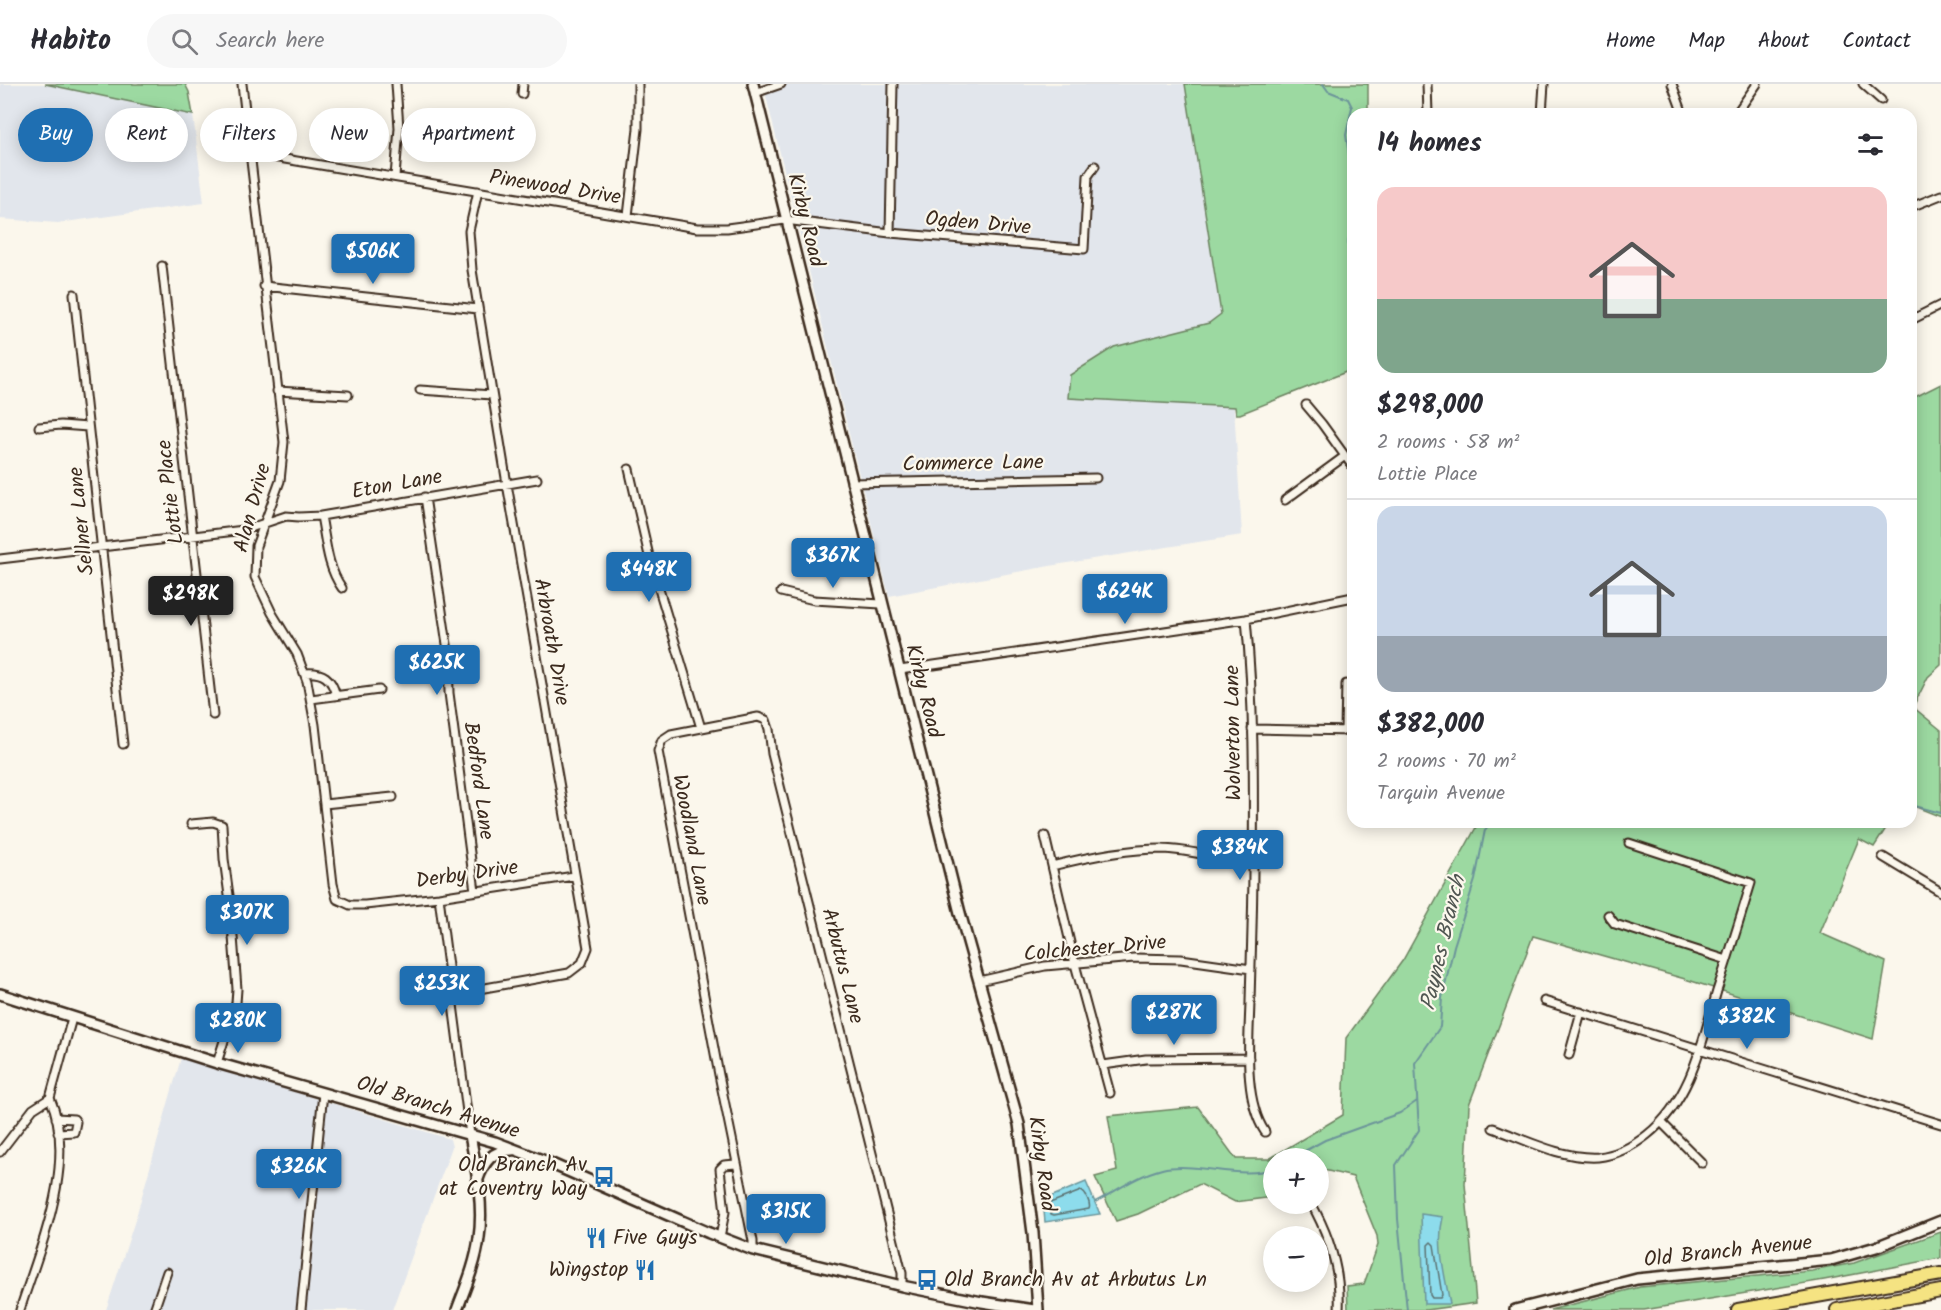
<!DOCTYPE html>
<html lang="en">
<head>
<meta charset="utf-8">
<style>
  body { margin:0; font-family:Kalam,sans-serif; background:#f7f7f7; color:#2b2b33; height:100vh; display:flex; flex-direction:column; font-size:22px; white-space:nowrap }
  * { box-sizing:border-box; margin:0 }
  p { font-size:20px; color:#7c7c81 }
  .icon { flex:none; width:33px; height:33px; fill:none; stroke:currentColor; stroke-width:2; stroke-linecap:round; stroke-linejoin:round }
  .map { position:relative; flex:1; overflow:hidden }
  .side { position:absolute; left:1347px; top:24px; width:570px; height:720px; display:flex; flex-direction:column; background:#fff; border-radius:18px; box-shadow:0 3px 15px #0003 }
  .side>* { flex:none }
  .guide { position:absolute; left:18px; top:24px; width:570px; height:54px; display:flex; gap:12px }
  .fabs { position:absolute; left:1263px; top:1064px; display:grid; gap:12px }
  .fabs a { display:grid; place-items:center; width:66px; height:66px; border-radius:50%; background:#fff; box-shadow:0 3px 15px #0003; font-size:30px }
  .price { position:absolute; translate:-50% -51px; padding:0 14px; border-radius:6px; background:#1f6fb2; color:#fff; font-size:20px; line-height:39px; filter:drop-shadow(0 2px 3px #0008) }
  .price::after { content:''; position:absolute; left:50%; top:36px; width:18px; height:14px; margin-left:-9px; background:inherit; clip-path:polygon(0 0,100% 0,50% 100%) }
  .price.current { background:#222; color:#fff }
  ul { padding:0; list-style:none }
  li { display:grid; align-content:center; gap:12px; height:318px; padding:0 30px }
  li+li { border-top:2px solid #e1e1e2 }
  li span { display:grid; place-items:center; height:186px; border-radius:18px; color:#555 }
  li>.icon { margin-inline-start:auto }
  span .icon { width:108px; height:108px; fill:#fffc; stroke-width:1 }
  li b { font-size:26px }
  h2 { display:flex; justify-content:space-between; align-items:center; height:72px; padding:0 30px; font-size:26px }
  .tag { padding:0 21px; border-radius:27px; background:#fff; box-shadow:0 3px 15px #0003; font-size:21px; line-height:54px }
  .tag.current { background:#1f6fb2; color:#fff }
  header { display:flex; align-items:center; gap:36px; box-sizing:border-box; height:84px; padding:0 30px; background:#fff; border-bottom:2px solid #e1e1e2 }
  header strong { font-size:28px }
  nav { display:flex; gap:33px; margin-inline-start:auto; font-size:21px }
  .search { width:420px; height:54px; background:#f7f7f7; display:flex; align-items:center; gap:15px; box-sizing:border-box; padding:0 21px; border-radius:33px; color:#7c7c81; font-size:22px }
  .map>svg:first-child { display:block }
  .built { fill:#e2e6ec }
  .green { fill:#9cd9a1; stroke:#6c8260; stroke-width:1.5 }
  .water { fill:#8ddcec; stroke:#6c959a; stroke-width:1.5 }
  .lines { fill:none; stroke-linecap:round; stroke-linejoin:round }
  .shore { stroke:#5c7170; stroke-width:1.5 }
  .stream { stroke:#6c959a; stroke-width:2 }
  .street-casing { stroke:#3b2a1e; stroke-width:11 }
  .secondary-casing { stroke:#3b2a1e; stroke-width:14 }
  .highway-casing { stroke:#3b2a1e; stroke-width:16 }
  .street { stroke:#fbf7ec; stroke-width:7 }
  .secondary { stroke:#fbf7ec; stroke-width:9 }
  .highway { stroke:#f5e382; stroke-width:12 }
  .labels { text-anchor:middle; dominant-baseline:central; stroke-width:4.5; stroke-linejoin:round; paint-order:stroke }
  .street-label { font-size:21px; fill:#3b2a1e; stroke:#fbf7ec }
  .poi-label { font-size:21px; fill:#3b2a1e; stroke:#fbf7ec; text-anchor:end }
  .water-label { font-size:22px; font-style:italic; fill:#505652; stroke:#fbf7ec }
</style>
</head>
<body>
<header>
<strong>Habito</strong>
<div class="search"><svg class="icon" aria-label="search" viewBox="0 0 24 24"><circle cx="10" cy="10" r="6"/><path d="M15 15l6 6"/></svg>Search here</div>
<nav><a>Home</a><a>Map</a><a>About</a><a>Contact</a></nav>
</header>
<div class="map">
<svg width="1941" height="1226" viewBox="0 0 1941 1226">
  <rect width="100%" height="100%" fill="#fbf7ec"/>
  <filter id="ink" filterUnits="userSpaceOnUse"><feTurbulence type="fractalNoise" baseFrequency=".0167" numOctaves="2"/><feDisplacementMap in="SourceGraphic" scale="12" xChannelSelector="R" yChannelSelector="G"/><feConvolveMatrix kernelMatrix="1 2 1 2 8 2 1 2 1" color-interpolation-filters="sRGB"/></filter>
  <g filter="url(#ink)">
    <path class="built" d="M0,0H45L193,31L204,119L58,139L0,135Z
      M763,0H1216L1231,223L1209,239L1114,263L1068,314L1234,323L1242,451L1055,481L889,512Z
      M181,974L450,1055L452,1063L392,1226H106L136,1133Z"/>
    <path class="green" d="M45,0H185L189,8L193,31Z
      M1185,0H1368V30H1353V296L1346,288L1240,330H1236L1235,323L1068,314L1070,291L1114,263L1209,239L1221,230Z
      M1941,300V581L1928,593L1913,623L1941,646V733L1911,721V315Z
      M1479,738H1890L1874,763L1859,755L1820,849L1886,878L1873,955L1685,895L1533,852L1469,1021L1465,1100L1476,1219L1426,1226H1348L1347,1202L1364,1200L1378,1161L1377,1152L1353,1093L1324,1086L1319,1089L1318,1074H1274L1273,1113L1235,1118L1200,1100L1138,1130L1116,1137L1095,1093L1117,1087L1108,1032L1198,1023L1236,1075H1269L1343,1031L1346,954L1403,876Z
      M1941,1148V1174L1824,1196L1644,1226H1550L1640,1203L1812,1187L1854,1179Z"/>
    <path class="water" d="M1086,1098L1100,1130L1045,1138L1043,1116Z
      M1421,1130L1443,1133C1436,1161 1445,1191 1450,1220H1424Z"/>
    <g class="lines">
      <path class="shore" d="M1081,1107C1086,1109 1091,1120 1089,1125L1054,1131L1051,1130L1050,1119Z
        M1431,1158L1434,1161L1442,1211L1440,1214H1432L1430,1211L1428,1161Z"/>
      <path class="stream" d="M1323,0L1328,7L1348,15L1352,23L1346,51L1353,99
        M1353,141L1348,157L1349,167L1353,171
        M1911,721L1941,729
        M1292,1074L1325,1056L1400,1029L1417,1017
        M1095,1118C1116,1107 1138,1091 1162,1085C1194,1077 1244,1097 1274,1084
        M1407,1226L1398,1135L1396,1081L1419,1046L1415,979L1440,943L1442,914L1454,862L1475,796L1485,746L1491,738"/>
      <defs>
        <path id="street" d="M242,0L284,358L280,397L256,462L255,493L272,529L297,570L307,597L315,641L333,800L337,815L350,821H365L439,813L574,792
          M1427,0L1428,30
          M1672,0L1683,30
          M1863,0L1881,16
          M755,9L781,0
          M522,10L523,0
          M1542,30L1544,0
          M1736,30L1757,0
          M249,69L697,144H727L785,136L890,149L1084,165L1088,92L1095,82
          M395,93L399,44L396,0
          M1911,123L1941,111
          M628,132L638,45V0
          M890,149L893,0
          M162,182L213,631
          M264,202L478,225
          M74,210L123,660
          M1911,236L1941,221
          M420,306L492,311
          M277,307L348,311
          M1306,321L1322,340L1353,383
          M39,343L61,341L88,343
          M629,385L649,472L701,644
          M851,399L1096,394
          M425,413L448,567L449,609L475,807
          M1285,416L1345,372
          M321,432C326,457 327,483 342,504
          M0,475L244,446L286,432L299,433L321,432L537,395
          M781,508L814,516L881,520
          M1246,535C1254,617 1254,700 1253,782C1253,827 1251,873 1250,918C1249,957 1243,1015 1265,1048
          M900,586L1246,535L1353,513
          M304,589C323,587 332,594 336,612
          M311,615L379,606
          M1252,645L1353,647
          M1345,647L1346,600
          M324,720L393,713
          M191,740L213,738L222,741L224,775L231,826L237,905L236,919L217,979
          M1045,752L1075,880L1110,1009
          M1883,773L1941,808
          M1052,782C1087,773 1126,765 1162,765C1192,766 1223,775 1253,781
          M439,813L470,1051
          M1608,831L1615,840L1727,876
          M979,897L1045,882L1134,874L1181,875L1251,885
          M451,910L569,889L582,879L588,864L507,400L472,186L469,147L478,107
          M1544,917L1941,1040
          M1569,971L1581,928
          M1103,981L1146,975L1249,974
          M56,1034L74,1035L76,1038L74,1048L58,1049
          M1662,1039L1702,1079
          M1493,1044C1526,1056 1562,1075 1598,1073C1617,1071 1632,1063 1647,1051C1691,1016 1702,959 1717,907C1729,871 1740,835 1751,799L1629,759
          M0,1068L33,1025L50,1014L72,934
          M1311,1119C1329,1151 1341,1189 1339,1226
          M720,1153L725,1128L720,1085L724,1081L736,1080
          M753,1166V1157L719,991L658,667L662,656L671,650L758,633L766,636L769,645L772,670L902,1189V1202
          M20,1226C40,1163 78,1078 50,1014
          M154,1226L167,1188
          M301,1226L323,1009"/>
        <path id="secondary" d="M753,0L960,829L1019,1040L1033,1149L1038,1226
          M0,910L217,979L495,1058L545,1077L709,1149L753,1166L902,1202L982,1218L1034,1226
          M478,1095C484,1078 492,1066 512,1066
          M457,1226C466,1202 476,1179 479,1154C484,1120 476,1084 470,1051
          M1515,1226L1637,1195L1831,1176L1876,1163L1941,1137"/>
        <path id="highway" d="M1738,1226L1941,1190
          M1837,1226L1941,1207"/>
      </defs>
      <use href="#street" class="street-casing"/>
      <use href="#secondary" class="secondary-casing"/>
      <use href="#highway" class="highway-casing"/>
      <use href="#street" class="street"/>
      <use href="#secondary" class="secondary"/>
      <use href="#highway" class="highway"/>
    </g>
  </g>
  <defs>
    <symbol id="bus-bare" viewBox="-9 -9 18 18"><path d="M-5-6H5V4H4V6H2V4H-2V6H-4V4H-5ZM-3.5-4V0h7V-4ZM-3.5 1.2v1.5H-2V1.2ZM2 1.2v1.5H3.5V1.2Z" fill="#1f6fb2" stroke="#fbf7ec" stroke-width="2.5" paint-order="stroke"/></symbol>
    <symbol id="restaurant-bare" viewBox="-9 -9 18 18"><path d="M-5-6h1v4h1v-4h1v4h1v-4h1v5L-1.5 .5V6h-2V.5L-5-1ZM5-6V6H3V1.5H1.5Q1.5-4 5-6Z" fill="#1f6fb2" stroke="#fbf7ec" stroke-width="2.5" paint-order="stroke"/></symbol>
  </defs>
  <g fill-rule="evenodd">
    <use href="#bus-bare" x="589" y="1078" width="30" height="30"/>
    <use href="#restaurant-bare" x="581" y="1139" width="30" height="30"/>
    <use href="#restaurant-bare" x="630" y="1171" width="30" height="30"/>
    <use href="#bus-bare" x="912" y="1181" width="30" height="30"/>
  </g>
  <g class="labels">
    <g class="street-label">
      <text transform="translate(555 104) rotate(9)">Pinewood Drive</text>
      <text transform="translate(805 136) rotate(76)">Kirby Road</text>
      <text transform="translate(978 140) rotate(5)">Ogden Drive</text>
      <text transform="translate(973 380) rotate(-1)">Commerce Lane</text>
      <text transform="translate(397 401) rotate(-10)">Eton Lane</text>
      <text transform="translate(171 408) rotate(-97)">Lottie Place</text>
      <text transform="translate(253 424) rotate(-75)">Alan Drive</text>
      <text transform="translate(82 437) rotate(-96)">Sellner Lane</text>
      <text transform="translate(551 558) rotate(80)">Arbroath Drive</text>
      <text transform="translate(923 607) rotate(76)">Kirby Road</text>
      <text transform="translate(1234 649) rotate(-91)">Wolverton Lane</text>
      <text transform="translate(478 697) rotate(82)">Bedford Lane</text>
      <text transform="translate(691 756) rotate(79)">Woodland Lane</text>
      <text transform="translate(467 791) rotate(-8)">Derby Drive</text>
      <text transform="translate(1095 865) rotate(-5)">Colchester Drive</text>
      <text transform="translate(842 882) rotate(76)">Arbutus Lane</text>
      <text transform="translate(438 1024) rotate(17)">Old Branch Avenue</text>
      <text transform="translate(1041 1080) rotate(82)">Kirby Road</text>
      <text transform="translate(1728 1168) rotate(-6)">Old Branch Avenue</text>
    </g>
    <g class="poi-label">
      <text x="587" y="1081">Old Branch Av<tspan x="587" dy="24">at Coventry Way</tspan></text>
      <text x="613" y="1154" text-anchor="start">Five Guys</text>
      <text x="628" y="1186">Wingstop</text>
      <text x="944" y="1196" text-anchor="start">Old Branch Av at Arbutus Ln</text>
    </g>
    <g class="water-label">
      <text transform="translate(1444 859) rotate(-77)">Paynes Branch</text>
    </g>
  </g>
</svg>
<div class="fabs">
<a>+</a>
<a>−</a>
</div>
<b class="price" style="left:373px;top:201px">$506K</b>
<b class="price" style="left:833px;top:505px">$367K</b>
<b class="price" style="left:649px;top:519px">$448K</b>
<b class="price" style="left:1125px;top:541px">$624K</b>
<b class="price current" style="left:191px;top:543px">$298K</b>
<b class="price" style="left:437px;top:612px">$625K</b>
<b class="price" style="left:1240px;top:797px">$384K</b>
<b class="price" style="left:247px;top:862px">$307K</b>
<b class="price" style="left:442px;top:933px">$253K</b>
<b class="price" style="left:1174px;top:962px">$287K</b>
<b class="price" style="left:1747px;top:966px">$382K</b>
<b class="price" style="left:238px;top:970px">$280K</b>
<b class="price" style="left:299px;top:1116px">$326K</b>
<b class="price" style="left:786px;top:1161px">$315K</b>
<div class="guide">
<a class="tag current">Buy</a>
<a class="tag">Rent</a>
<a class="tag">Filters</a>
<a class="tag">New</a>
<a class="tag">Apartment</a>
</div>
<section class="side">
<h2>14 homes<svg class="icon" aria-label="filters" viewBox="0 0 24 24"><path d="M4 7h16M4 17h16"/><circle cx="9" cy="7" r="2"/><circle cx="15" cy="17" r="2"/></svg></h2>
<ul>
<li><span style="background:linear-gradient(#f6c9c9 60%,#7fa58c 0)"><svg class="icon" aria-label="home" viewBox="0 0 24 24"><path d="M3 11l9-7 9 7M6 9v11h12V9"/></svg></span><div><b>$298,000</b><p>2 rooms · 58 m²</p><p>Lottie Place</p></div></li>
<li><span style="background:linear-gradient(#c9d6e8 70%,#9aa5b1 0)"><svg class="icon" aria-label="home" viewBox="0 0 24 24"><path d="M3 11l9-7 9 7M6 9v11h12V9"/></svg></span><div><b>$382,000</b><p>2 rooms · 70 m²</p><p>Tarquin Avenue</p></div></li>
</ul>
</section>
</div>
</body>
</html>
